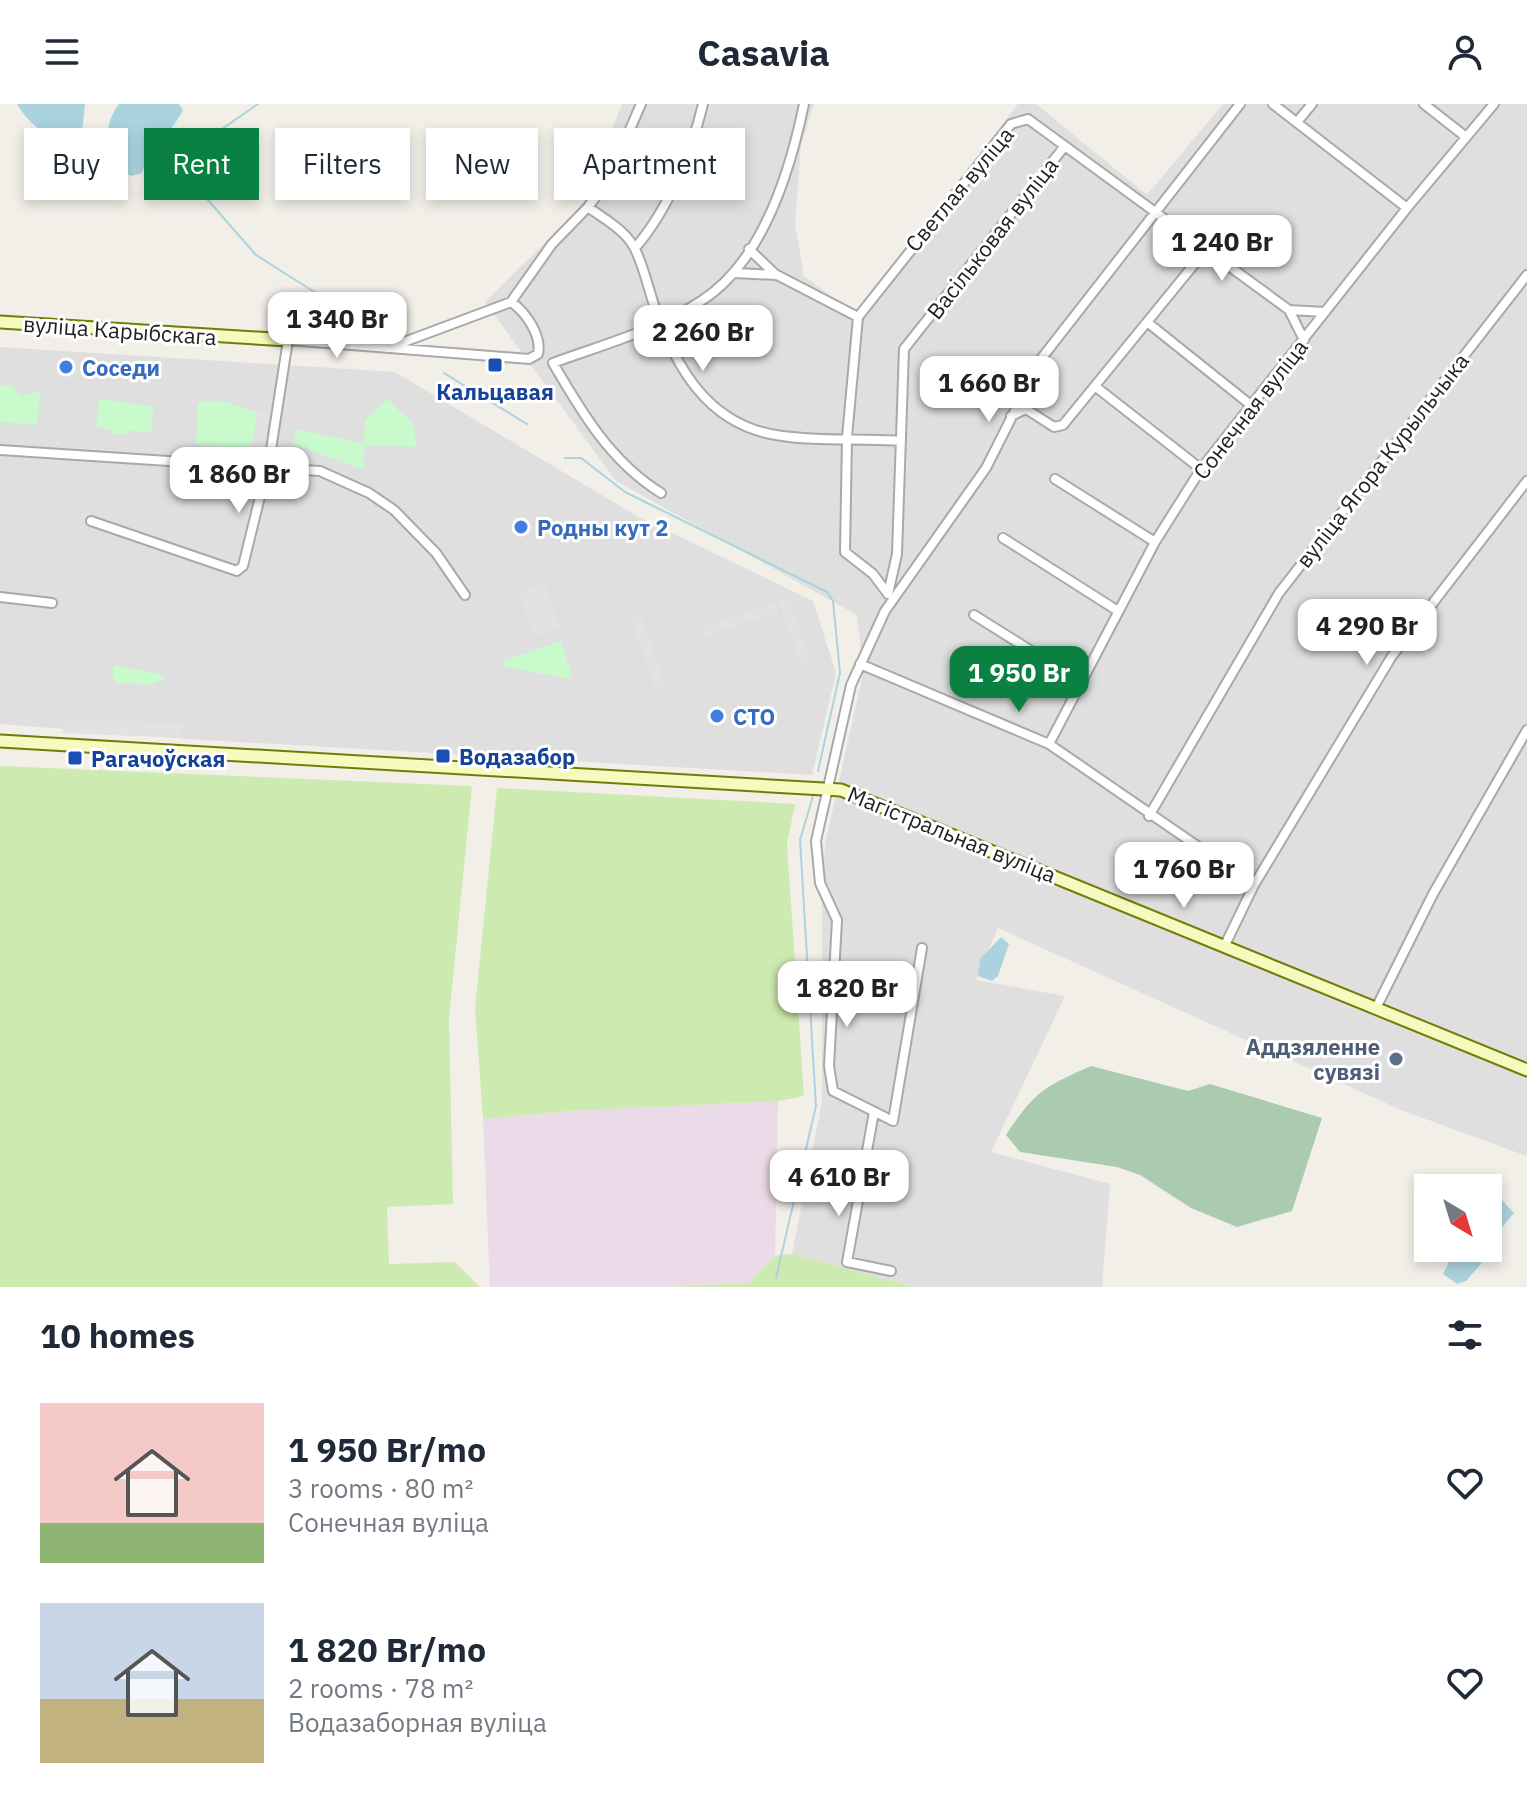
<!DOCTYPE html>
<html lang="en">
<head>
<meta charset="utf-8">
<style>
  body { margin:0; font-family:"IBM Plex Sans",sans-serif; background:#f6f6f7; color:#1f2937; height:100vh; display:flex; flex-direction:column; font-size:30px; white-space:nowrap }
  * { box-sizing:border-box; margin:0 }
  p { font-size:26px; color:#747a83 }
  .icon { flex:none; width:44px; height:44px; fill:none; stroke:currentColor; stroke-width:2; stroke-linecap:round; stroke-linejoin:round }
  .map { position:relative; height:1183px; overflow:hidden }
  .sheet { display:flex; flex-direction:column; background:#fff; flex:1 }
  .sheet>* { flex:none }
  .hud { position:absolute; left:24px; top:24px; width:800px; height:72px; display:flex; gap:16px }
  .needle { width:52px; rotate:142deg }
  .tools { position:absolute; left:1414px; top:1070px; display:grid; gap:16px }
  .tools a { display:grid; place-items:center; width:88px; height:88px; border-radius:0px; background:#fff; box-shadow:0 4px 12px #0003; font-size:40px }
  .price { position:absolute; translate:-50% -68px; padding:0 18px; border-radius:16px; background:#fff; color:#222; font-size:26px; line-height:52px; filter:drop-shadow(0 2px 4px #0008) }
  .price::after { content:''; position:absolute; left:50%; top:48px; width:24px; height:18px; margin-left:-12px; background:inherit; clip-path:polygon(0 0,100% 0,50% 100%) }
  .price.on { background:#0b8043; color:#fff }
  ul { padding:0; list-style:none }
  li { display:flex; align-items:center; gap:24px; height:200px; padding:0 40px }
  li span { display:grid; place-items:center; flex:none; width:224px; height:160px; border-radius:0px; color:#555 }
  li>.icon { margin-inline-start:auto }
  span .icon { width:96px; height:96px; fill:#fffc; stroke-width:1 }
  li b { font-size:34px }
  h2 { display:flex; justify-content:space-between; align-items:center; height:96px; padding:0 40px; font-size:34px }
  .chip { padding:0 28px; border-radius:0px; background:#fff; box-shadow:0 4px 12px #0003; font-size:28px; line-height:72px }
  .chip.on { background:#0b8043; color:#fff }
  header { display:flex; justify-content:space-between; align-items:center; height:104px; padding:0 40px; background:#fff; font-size:36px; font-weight:700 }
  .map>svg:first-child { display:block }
  .residential { fill:#e0dfdf }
  .industrial { fill:#ebdbe8 }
  .grass { fill:#cdebb0 }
  .cemetery { fill:#aacbaf }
  .park { fill:#c8facc }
  .parking { fill:#e2e2e2 }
  .water { fill:#aad3df }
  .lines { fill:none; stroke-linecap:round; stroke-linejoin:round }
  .stream { stroke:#aad3df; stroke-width:2 }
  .street-casing { stroke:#a9a9a9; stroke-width:12 }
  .secondary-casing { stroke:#707d05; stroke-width:15 }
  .street { stroke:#fff; stroke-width:8 }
  .secondary { stroke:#f7fabf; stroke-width:11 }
  .transit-dot { fill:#1a4fb4; stroke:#fff; stroke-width:3 }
  .shop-dot { fill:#3f7fe0; stroke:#fff; stroke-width:3 }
  .service-dot { fill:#5c6f8a; stroke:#fff; stroke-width:3 }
  .labels { text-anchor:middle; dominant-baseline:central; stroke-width:6; stroke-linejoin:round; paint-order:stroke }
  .street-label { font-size:22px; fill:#222; stroke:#fff }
  .shop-label { font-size:22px; font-weight:bold; fill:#366cbe; stroke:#fff; text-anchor:start }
  .transit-label { font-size:22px; font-weight:bold; fill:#164399; stroke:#fff; text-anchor:start }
  .service-label { font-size:22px; font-weight:bold; fill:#4e5e75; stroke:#fff; text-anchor:end }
</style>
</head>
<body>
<header><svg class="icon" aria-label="menu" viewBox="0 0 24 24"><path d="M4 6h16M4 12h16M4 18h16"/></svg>Casavia<svg class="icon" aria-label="person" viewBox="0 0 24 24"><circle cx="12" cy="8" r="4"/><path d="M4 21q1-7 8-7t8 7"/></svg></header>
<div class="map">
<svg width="1527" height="1183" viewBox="0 0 1527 1183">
  <rect width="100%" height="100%" fill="#f2efe9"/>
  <path class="residential" d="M622,0H814L801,41L795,120L804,172L855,209L1018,0H1036L1147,91L1223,0H1527V1052L1401,1006L998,824L976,876L1065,892L991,1048L1110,1080L1102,1183H915L792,1150L822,998V770L826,736L863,569L857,511L616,377L485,198L582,102Z
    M0,243L395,268L637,412L813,497L836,569L812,671L187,635L0,620Z"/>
  <path class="industrial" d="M778,997L775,1152L748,1179L668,1183H490L483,1015L568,1007Z"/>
  <path class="grass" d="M0,662L472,682L449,914L453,1100L387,1103L389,1160L455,1158L480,1183H0Z
    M497,684L795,700L787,740L804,992L778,997L568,1007L483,1015L475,904Z
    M792,1150L915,1183H668L748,1179L775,1152Z"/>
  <path class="cemetery" d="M1091,962L1188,987L1210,980L1322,1014L1292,1107L1237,1123L1191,1104L1140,1071L1117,1063L1020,1048L1006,1031C1035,987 1044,983 1091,962Z"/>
  <path class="park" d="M0,281L12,282L20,291L40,288L37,321L0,318Z
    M99,295L153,302L152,329L130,326L129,331L112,330L111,326L96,323Z
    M387,295L413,320L417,343L365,341L363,366L294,340L296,325L364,340L365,316Z
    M201,297H223L257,308L253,337L245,344L196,341L198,300Z
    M561,537L573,575L505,563L502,557Z
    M114,561L164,571V575L150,581L118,579L112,572Z"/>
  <path class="parking" d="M257,308L269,309L264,342L247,354L203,352V341L245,344L254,337Z
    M545,479L559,523L535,532L518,489Z
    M788,492L810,559L802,562L778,496Z
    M775,498L778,508L705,532L702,524Z
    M640,509L665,580L655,584L631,514Z
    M65,614L182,620L181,634L62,629Z"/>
  <path class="water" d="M17,0H85L82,28C59,48 29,21 17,0Z
    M119,0H179L183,6C170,32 153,37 142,69L131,72C103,59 101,23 119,0Z
    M1001,833L1009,840L998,872L992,877L978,872L980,855Z
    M1501,1095L1514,1109L1488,1140V1103Z
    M1469,1146L1485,1155L1466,1177L1457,1180L1443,1170L1450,1156Z"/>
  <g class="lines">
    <path class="stream" d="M258,0L183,52L180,64L256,151L390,236
      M444,269L527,320
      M565,354H581L625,388L827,488L833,497L840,569L818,667
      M776,1174L816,1002L800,736L813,692"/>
    <defs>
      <path id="street" d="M1273,0L1407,104
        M1424,0L1466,33
        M1297,18L1312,0
        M588,103C604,115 624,125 634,143C643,160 648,183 654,201C675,262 707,320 776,331C814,338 860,334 899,337
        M635,144C668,106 691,50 703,0
        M749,145L776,171
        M735,169L777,171L858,213
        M511,198L552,140L588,103L607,78L641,0
        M1289,206L1325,208
        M1147,218L1252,302
        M553,259C602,241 657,226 701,197C763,158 790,68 804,0
        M553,259C582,309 611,358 661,389
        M1096,283L1201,365
        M1011,312L1026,305L1054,323L1063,321L1205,147
        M0,346L320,367L369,389L394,406L436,449L465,491
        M1055,375L1155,438
        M91,417L237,467L243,462L270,352L288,236L529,255L538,250C542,232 526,208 511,198L388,244
        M1003,434L1118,507
        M888,490L873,470L845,448L847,333L858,213L1011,20L1028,15L1289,206L1304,236
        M888,490L897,450L904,245L1064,43
        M0,493L52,499
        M974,511L1081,578
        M860,560L1049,640L1254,781
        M1049,640L1155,438L1201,365L1407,104L1494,0
        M1149,712L1279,489L1527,171
        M1225,841L1254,781L1392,552L1527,377
        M922,844L893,1017L833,987L829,962L837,816L820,779L816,737L851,581L885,507L986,364L1041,255L1240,0
        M1376,904L1433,790L1527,626
        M874,1008L847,1158L891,1167"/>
      <path id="secondary" d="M0,218L288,236
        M0,637L841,686L1527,966"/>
    </defs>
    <use href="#street" class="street-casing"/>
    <use href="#secondary" class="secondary-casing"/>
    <use href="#street" class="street"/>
    <use href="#secondary" class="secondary"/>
  </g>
  <g class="transit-dot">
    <rect x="487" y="253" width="16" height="16" rx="4"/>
    <rect x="435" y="644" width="16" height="16" rx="4"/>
    <rect x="67" y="646" width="16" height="16" rx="4"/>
  </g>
  <g class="shop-dot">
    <circle cx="66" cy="263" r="8"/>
    <circle cx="521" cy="423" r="8"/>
    <circle cx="717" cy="612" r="8"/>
  </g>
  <circle class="service-dot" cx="1396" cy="955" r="8"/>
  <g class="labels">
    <g class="street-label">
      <text transform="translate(959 85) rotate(-50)">Светлая вуліца</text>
      <text transform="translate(992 134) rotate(-52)">Васільковая вуліца</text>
      <text transform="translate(120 226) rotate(4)">вуліца Карыбскага</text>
      <text transform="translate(1250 305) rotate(-52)">Сонечная вуліца</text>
      <text transform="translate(1382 356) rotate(-52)">вуліца Ягора Курыльчыка</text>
      <text transform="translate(952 730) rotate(22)">Магістральная вуліца</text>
    </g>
    <g class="shop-label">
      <text x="82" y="263">Соседи</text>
      <text x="537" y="423">Родны кут 2</text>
      <text x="733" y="612">СТО</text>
    </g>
    <g class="transit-label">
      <text x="495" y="287" text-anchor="middle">Кальцавая</text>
      <text x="459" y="652">Водазабор</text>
      <text x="91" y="654">Рагачоўская</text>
    </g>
    <g class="service-label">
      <text x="1380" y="942">Аддзяленне<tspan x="1380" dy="25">сувязі</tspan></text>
    </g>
  </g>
</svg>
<div class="tools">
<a><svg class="needle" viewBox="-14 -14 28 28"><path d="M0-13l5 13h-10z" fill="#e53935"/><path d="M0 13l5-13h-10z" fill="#747a83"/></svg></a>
</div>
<b class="price" style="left:1222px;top:179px">1 240 Br</b>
<b class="price" style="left:337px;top:256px">1 340 Br</b>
<b class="price" style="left:703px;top:269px">2 260 Br</b>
<b class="price" style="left:989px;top:320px">1 660 Br</b>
<b class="price" style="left:239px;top:411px">1 860 Br</b>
<b class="price" style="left:1367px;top:563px">4 290 Br</b>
<b class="price on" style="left:1019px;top:610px">1 950 Br</b>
<b class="price" style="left:1184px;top:806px">1 760 Br</b>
<b class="price" style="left:847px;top:925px">1 820 Br</b>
<b class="price" style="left:839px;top:1114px">4 610 Br</b>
<div class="hud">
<a class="chip">Buy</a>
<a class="chip on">Rent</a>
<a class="chip">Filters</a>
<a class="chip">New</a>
<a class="chip">Apartment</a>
</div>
</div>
<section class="sheet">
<h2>10 homes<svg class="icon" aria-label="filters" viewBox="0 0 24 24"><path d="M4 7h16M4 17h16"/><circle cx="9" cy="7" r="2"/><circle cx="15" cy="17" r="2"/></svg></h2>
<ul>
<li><span style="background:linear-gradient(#f6c9c9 75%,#8fb573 0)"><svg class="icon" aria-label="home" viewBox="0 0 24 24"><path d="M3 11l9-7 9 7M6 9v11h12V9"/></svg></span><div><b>1 950 Br/mo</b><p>3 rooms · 80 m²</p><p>Сонечная вуліца</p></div><svg class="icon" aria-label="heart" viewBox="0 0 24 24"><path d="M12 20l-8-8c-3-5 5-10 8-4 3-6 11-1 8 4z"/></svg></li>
<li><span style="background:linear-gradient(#c9d6e8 60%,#c2b280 0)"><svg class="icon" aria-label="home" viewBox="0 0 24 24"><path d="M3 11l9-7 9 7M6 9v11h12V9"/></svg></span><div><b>1 820 Br/mo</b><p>2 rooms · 78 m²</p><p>Водазаборная вуліца</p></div><svg class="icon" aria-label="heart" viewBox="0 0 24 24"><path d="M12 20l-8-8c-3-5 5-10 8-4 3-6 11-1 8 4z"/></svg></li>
</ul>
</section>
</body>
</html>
